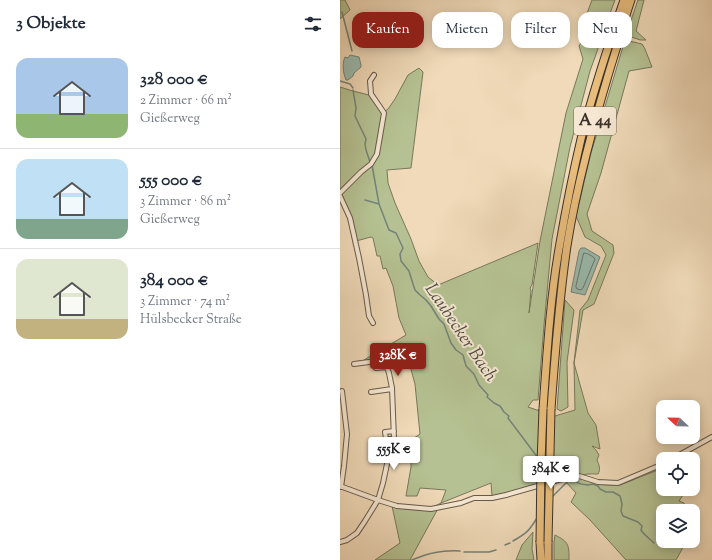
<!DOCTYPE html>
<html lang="de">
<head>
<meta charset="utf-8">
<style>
  body { margin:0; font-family:"Sorts Mill Goudy",serif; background:#f6f6f7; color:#1f2937; height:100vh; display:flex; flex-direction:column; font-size:15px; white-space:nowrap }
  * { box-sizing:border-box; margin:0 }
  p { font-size:13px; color:#747a83 }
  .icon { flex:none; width:22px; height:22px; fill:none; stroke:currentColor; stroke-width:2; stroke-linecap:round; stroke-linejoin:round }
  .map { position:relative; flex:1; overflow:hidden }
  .panel { display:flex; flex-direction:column; background:#fff; width:340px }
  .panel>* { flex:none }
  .top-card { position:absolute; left:12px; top:12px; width:300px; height:36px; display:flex; gap:8px }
  .needle { width:26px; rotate:292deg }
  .buttons { position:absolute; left:316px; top:400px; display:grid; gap:8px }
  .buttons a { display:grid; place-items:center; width:44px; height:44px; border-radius:8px; background:#fff; box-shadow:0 2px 10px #0003; font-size:20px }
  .price { position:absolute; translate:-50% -34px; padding:0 9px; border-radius:4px; background:#fff; color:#222; font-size:13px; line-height:26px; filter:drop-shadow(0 1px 2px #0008) }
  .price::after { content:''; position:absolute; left:50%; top:24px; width:12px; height:9px; margin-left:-6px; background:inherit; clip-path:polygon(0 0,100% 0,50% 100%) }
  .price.current { background:#8f2418; color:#fff }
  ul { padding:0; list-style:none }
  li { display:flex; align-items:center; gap:12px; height:100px; padding:0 16px }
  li+li { border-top:1px solid #e0e1e3 }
  li span { display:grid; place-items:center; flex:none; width:112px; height:80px; border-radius:12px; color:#555 }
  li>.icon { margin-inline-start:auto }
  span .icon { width:48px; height:48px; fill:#fffc; stroke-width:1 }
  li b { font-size:17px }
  h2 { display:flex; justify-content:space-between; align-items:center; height:48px; padding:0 16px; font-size:17px }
  .chip { padding:0 14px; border-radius:12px; background:#fff; box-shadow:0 2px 10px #0003; font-size:14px; line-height:36px }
  .chip.current { background:#8f2418; color:#fff }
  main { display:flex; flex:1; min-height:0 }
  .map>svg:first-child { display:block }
  .green { fill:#b5c192; stroke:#78785c }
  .water { fill:#9abbaf; stroke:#748379 }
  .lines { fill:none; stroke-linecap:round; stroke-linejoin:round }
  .shore { stroke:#6a766b; stroke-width:1 }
  .stream { stroke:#748379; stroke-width:1.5 }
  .minor-casing { stroke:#685a4c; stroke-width:6 }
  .motorway-casing { stroke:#3a3027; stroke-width:9 }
  .minor { stroke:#f5e7d2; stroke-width:4 }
  .motorway { stroke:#e8bd7c; stroke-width:7 }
  .motorway-bridge-casing { stroke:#3a3027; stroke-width:9; stroke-linecap:butt }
  .motorway-bridge { stroke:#e8bd7c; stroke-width:7 }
  .labels { text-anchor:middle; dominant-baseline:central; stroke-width:4; stroke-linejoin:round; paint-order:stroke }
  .shield { fill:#f5e7d2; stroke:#72675a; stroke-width:1 }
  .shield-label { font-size:16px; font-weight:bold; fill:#3a3027 }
  .water-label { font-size:18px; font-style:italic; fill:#4d4c42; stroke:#f5e7d2 }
</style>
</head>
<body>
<main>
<section class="panel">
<h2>3 Objekte<svg class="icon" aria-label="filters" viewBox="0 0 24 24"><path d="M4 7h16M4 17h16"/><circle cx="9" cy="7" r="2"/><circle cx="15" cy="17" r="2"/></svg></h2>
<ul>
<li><span style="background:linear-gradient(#a9c7e8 70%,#8fb573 0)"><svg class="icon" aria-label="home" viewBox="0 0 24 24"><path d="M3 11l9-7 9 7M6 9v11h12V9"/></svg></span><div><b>328 000 €</b><p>2 Zimmer · 66 m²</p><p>Gießerweg</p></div></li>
<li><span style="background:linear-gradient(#bfe0f5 75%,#7fa58c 0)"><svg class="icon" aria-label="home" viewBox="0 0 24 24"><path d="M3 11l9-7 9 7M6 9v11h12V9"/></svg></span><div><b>555 000 €</b><p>3 Zimmer · 86 m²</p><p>Gießerweg</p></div></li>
<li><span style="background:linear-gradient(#dfe7d0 75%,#c2b280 0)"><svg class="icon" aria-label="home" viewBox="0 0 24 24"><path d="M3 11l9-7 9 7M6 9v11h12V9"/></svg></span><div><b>384 000 €</b><p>3 Zimmer · 74 m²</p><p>Hülsbecker Straße</p></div></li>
</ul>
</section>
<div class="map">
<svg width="372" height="560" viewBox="0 0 372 560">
  <rect width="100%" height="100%" fill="#f0dab9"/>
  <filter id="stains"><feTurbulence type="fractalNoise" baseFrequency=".005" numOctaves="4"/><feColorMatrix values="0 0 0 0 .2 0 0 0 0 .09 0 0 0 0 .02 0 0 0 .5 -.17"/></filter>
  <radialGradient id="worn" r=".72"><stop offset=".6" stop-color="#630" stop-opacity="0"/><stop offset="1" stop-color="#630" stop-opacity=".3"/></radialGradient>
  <path class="green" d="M0,0H5L10,10L0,19Z
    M252,0H275L265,27L249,21L246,16Z
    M298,0H304L296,31L306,40H300L286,35Z
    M249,29L264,32L250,71L230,147L212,239L204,325L198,400H193L188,407L215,416L235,410L234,363L240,310L248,300L266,255L261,246L245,237L236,216L251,153L285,40L302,44L305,49L312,67L289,71L261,173L247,214L252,231L273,245L274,253L254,304L243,310L234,363L248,413L256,425L260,449L252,446L256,450L259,455L257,460C259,465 261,469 258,474C243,473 230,477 215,481C194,487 174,494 152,496L151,483L101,503L70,560H35L60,543L52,506L91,508L101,503L106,490L80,488L77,496H66L71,467V440L80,434L75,384L66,351L36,359L24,360L66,335L59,318L53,286L46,268L43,269L40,256H37L33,238L31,237L16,241L10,218L0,196V87L13,91L29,95L44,112L48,109L55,99L68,75L79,68L83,72L71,168L47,170L48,183L55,203L71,239L79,261L88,277L98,285L198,243L192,285L191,286L190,289L191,290L189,313L200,241L226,113L243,59L239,46Z
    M225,300L234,310L227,362L228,407L221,411L217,409Z
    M323,468V489H347L339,501L344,503L345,511H323V541H346L341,551L336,560H286L250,520L231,502L236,493L225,481C239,474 244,481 258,484C265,485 273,485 280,485Z
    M193,532L192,549L194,560H176L182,545Z
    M215,535C229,542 229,545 229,560H214V542Z"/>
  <path class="water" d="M10,55L19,57L21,65V67L14,73L13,76L8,80H6C3,73 2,63 5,57L8,58Z
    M241,248H245L260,257L245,295L231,292L239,251Z"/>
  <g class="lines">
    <path class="shore" d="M244,253C247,253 253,256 255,259L243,288L241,290L237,289L236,287Z"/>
    <path class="stream" d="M2,12L12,51
      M0,81L10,84L13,88
      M13,90L16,108L15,116L26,139L25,144L26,150L30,162
      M32,165L39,204L49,230L56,233L63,248L60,254L61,261L69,271L73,284L75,290L80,295L86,300L91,306L99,319L104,324L111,343L116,350L123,355L126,366L134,374L139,385L148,395L147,397L154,403L160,406L164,412L169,416L168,418L198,458
      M25,200L39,204
      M212,468L223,477
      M228,479L235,481L238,483L241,484L248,485L253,484L258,486L260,489L266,492H273L280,496L282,504L281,511L283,516L298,522L302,526L301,530C305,536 310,539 314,543
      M212,497L229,480
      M173,541C187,533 189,531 197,518
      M165,545L170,543
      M124,552H149L156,550
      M72,560C89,553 101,550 120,551"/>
    <defs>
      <path id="minor" d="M0,193L21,172L31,164L37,154L44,113L31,94L30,81L34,75
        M0,196L10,218L19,258L26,295L29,316L33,323
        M36,361V368L47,367
        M14,364L44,360L49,373L52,388L54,439H46L45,432L54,431
        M31,392L52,389
        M332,459L372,437
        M0,486L38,500L57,506L91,509L121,503L134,498H152L166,495L236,475L258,482L278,483L323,464
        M1,487L4,466L7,434L2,391
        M0,542L7,540L17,533L25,521L38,500L43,483L47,464L46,439"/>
      <path id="motorway" d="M203,409C207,353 210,298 220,243C226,208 233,173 241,139C253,92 268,46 284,0
        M211,409C215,354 219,300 227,246C238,177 257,110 278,43C282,29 286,14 291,0
        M200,542L201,560
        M208,542V560"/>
    </defs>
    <use href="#minor" class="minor-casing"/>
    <use href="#motorway" class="motorway-casing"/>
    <use href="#minor" class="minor"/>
    <use href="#motorway" class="motorway"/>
    <defs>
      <path id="motorway-bridge" d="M200,542L201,463L203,409
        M208,542L211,409"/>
    </defs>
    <use href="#motorway-bridge" class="motorway-bridge-casing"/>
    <use href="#motorway-bridge" class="motorway-bridge"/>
  </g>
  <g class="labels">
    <rect class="shield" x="234" y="107" width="42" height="28" rx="3"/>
    <g class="shield-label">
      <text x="255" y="121">A 44</text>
    </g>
    <g class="water-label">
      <text transform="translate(120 333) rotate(56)">Laubecker Bach</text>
    </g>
  </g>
  <rect width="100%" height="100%" filter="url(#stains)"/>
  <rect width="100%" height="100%" fill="url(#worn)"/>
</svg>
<div class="buttons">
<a><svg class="needle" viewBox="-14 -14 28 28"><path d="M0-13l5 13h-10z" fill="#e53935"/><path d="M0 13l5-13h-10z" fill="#747a83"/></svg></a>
<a><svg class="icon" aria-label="locate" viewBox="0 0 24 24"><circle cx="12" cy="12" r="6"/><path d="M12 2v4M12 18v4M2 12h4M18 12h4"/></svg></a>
<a><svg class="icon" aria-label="layers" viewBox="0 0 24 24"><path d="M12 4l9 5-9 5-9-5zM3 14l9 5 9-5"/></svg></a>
</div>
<b class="price current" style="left:58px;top:377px">328K €</b>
<b class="price" style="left:54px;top:471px">555K €</b>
<b class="price" style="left:211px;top:490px">384K €</b>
<div class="top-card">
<a class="chip current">Kaufen</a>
<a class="chip">Mieten</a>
<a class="chip">Filter</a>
<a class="chip">Neu</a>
</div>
</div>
</main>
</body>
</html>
